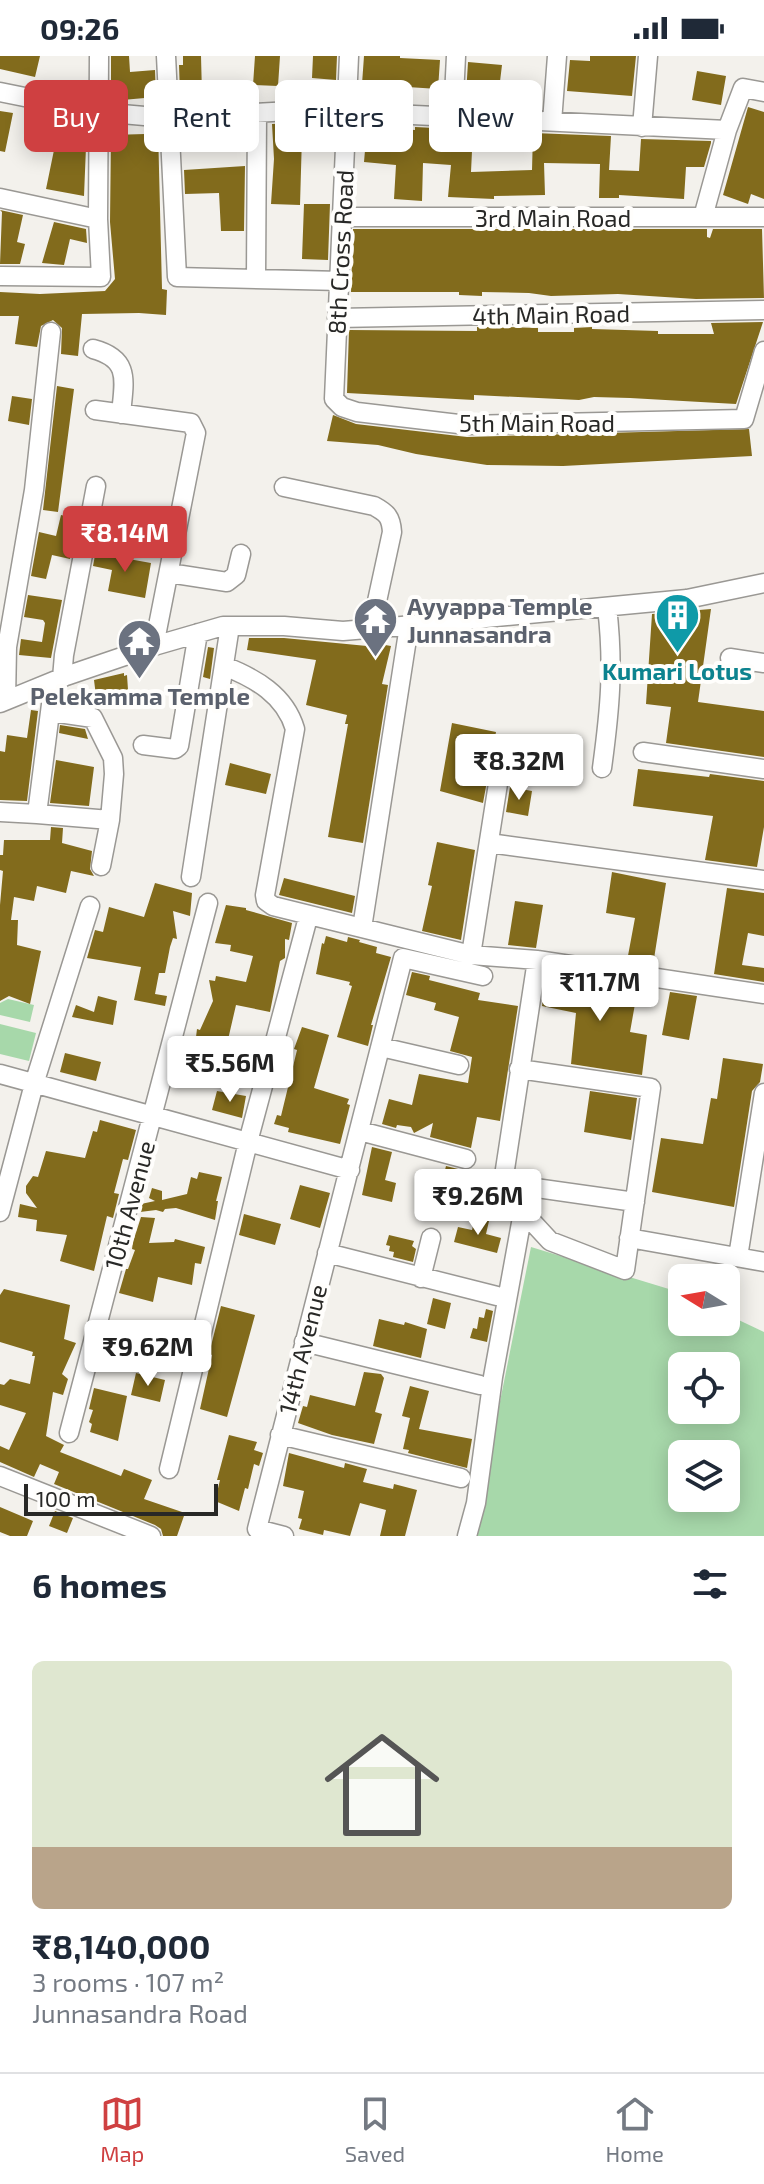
<!DOCTYPE html>
<html lang="en">
<head>
<meta charset="utf-8">
<style>
  body { margin:0; font-family:"Exo 2",sans-serif; background:#f2f2f3; color:#1f2937; height:100vh; display:flex; flex-direction:column; font-size:30px; white-space:nowrap }
  * { box-sizing:border-box; margin:0 }
  p { font-size:26px; color:#747a83 }
  .icon { flex:none; width:44px; height:44px; fill:none; stroke:currentColor; stroke-width:2; stroke-linecap:round; stroke-linejoin:round }
  .map { position:relative; height:1480px; overflow:hidden }
  .side { display:flex; flex-direction:column; background:#fff; flex:1 }
  .side>* { flex:none }
  .top-card { position:absolute; left:24px; top:24px; width:716px; height:72px; display:flex; gap:16px }
  .needle { width:52px; rotate:281deg }
  .fabs { position:absolute; left:668px; top:1208px; display:grid; gap:16px }
  .fabs a { display:grid; place-items:center; width:72px; height:72px; border-radius:12px; background:#fff; box-shadow:0 4px 20px #0003; font-size:40px }
  .scale { position:absolute; left:24px; bottom:20px; width:194px; box-sizing:border-box; padding-left:8px; border:4px solid #282826; border-top:0; font-size:22px; line-height:28px; white-space:nowrap; color:#282826; -webkit-text-stroke:6px #fffefc; paint-order:stroke }
  .price { position:absolute; translate:-50% -68px; padding:0 18px; border-radius:8px; background:#fff; color:#222; font-size:26px; line-height:52px; filter:drop-shadow(0 2px 4px #0008) }
  .price::after { content:''; position:absolute; left:50%; top:48px; width:24px; height:18px; margin-left:-12px; background:inherit; clip-path:polygon(0 0,100% 0,50% 100%) }
  .price.active { background:#cf4041; color:#fff }
  ul { padding:0; list-style:none }
  li { display:grid; align-content:center; gap:16px; height:424px; padding:0 32px }
  li+li { border-top:2px solid #e0e1e3 }
  li span { display:grid; place-items:center; height:248px; border-radius:12px; color:#555 }
  li>.icon { margin-inline-start:auto }
  span .icon { width:144px; height:144px; fill:#fffc; stroke-width:1 }
  li b { font-size:34px }
  h2 { display:flex; justify-content:space-between; align-items:center; height:96px; padding:0 32px; font-size:34px }
  .tag { padding:0 28px; border-radius:12px; background:#fff; box-shadow:0 4px 20px #0003; font-size:28px; line-height:72px }
  .tag.active { background:#cf4041; color:#fff }
  .status { display:flex; justify-content:space-between; align-items:center; height:56px; padding:0 40px; background:#fff; direction:ltr }
  .status svg { height:22px; fill:currentColor }
  .menu { display:flex; justify-content:space-around; align-items:center; height:112px; border-top:2px solid #e0e1e3; background:#fff; font-size:22px; color:#747a83 }
  .menu a { display:grid; justify-items:center; gap:4px }
  .menu .active { color:#cf4041 }
  .map>svg:first-child { display:block }
  .green { fill:#a7d8aa; fill-rule:evenodd }
  .building { fill:#826b1c }
  .lines { fill:none; stroke-linecap:round; stroke-linejoin:round }
  .minor-casing { stroke:#9a9894; stroke-width:21 }
  .minor { stroke:#fff; stroke-width:18 }
  .labels { text-anchor:middle; dominant-baseline:central; stroke-width:8; stroke-linejoin:round; paint-order:stroke }
  .street-label { font-size:24px; fill:#282826; stroke:#fffefc }
  .worship-label { font-size:24px; font-weight:bold; fill:#5b616d; stroke:#fffefc; text-anchor:start }
  .culture-label { font-size:24px; font-weight:bold; fill:#0d838f; stroke:#fffefc }
</style>
</head>
<body>
<div class="status"><b>09:26</b><svg viewBox="0 0 49 12"><path d="M0 12V9h3v3zM5 12V6h3v6zM10 12V3h3v9zM15 12V0h3v12zM26 1h20v11H26zM47 4h2v5h-2z"/></svg></div>
<div class="map">
<svg width="764" height="1480" viewBox="0 0 764 1480">
  <rect width="100%" height="100%" fill="#f3f1ec"/>
  <path class="green" d="M8,943L34,949L30,966L0,959V947Z
    M0,968L36,977L29,1005L0,998Z
    M531,1191L682,1237V1266H726V1258L764,1276V1480H473ZM682,1310H726V1354H682ZM682,1398H726V1442H682Z"/>
  <path class="building" d="M0,0H40L35,21L0,13Z
    M111,0H129L130,16L155,14L156,41L111,45Z
    M183,0H201L202,38H180L179,9H183Z
    M255,0H280L278,30L253,29Z
    M313,0H337L336,24L312,22Z
    M364,0H400V2L440,4L438,33L362,28Z
    M590,0H636L632,40L567,35L570,4L590,5Z
    M468,6L502,9L498,42L466,39Z
    M697,15L726,20L721,49L692,44Z
    M748,51L764,56V143L751,138L748,148L723,139Z
    M0,55L13,57L5,96L0,95Z
    M61,60L87,66L84,140L46,133Z
    M309,66L332,67L333,79L302,80L300,149L271,148L274,103L272,68Z
    M215,71V94L183,93L182,73Z
    M367,71L415,74V71L473,74L471,116L532,114L533,77L611,80L609,114L639,115L641,83L711,85V87L704,111H686L684,143L619,139V142H599L600,108L544,107L545,139L494,140V143L448,141L451,109L423,107L422,145L394,143L396,109L364,106Z
    M145,72L158,73L162,233L167,234L166,259L139,257L82,258L78,300L61,298L62,272L53,264L41,270L37,291L15,288L19,260H0V236L40,238L105,235L115,223L110,166L111,79L145,78Z
    M245,110L244,175H221L219,137L185,138L184,114Z
    M304,148H330L328,204L302,203Z
    M0,154L23,159L17,186L25,188L20,208H0L2,156Z
    M54,166L86,173L87,187L70,183L64,209L42,207Z
    M353,173H707V181L710,182L713,173H762L764,242L696,243L618,238L551,240L529,237L482,236V240L459,239V236H351Z
    M763,266L736,348L630,342L594,341L579,344L474,339V344L347,337L349,274L477,275V271H506L538,272V276H574V272L592,271V273L658,275V278H714L711,267Z
    M57,330L74,333L58,456L43,454Z
    M12,340L32,343L29,369L8,365Z
    M333,359L356,368L467,381L749,373L752,400L563,410L487,409L416,398L378,389L327,385Z
    M61,459L78,463L70,503L52,499L46,523L31,520L39,476L56,480Z
    M96,494L113,497L112,500L151,507L145,542L108,535L112,514L93,510Z
    M28,539L62,544L51,602L19,599L21,583L42,586L45,567L43,564L24,561Z
    M711,553L698,646L764,655V701L666,687L671,651L646,648L652,558Z
    M249,582H284L367,590L368,586L391,590L382,628L388,629L363,787L328,781L348,668H345L347,659L306,649L316,604L247,594Z
    M208,591L214,592L210,623L203,621Z
    M124,617V620L127,619L128,634L96,640L94,624Z
    M31,654L38,655L27,745L0,744V695L5,696L7,679L27,682Z
    M452,667L496,676L483,747L440,735Z
    M60,669L85,673L88,683L59,677Z
    M56,704L94,711L89,750L50,747Z
    M230,707L271,718L266,738L225,729Z
    M638,713L709,721L710,718L764,725V771L757,811L705,804L713,760L633,750Z
    M510,731L532,735L528,760L506,756Z
    M51,771L63,772L62,787L92,795L90,813L94,820L71,815L66,837L37,830L34,845L14,841L11,864H18L17,889L41,895L30,948L9,940L0,945V849L3,815L0,814V799H3L4,784H50Z
    M437,786L475,794L461,884L422,875L432,830L428,829Z
    M612,816L666,827L653,909L627,905L635,862L606,857Z
    M284,822L355,840L352,857L279,839Z
    M155,827L192,837L190,860L173,855L177,883L173,882L170,891L165,917H159L155,938L167,940L165,950L134,944L141,911L87,902L95,874L103,876L109,851L144,861Z
    M727,832L764,837V880L748,877L742,909L764,912V926L714,918Z
    M515,845L543,849L536,892L508,889Z
    M226,849L246,852V854L292,867L289,884L285,883V902L280,905L270,956L236,949L227,988L243,986L246,988L248,996L258,1001L256,1010L224,1000L222,1003L189,995L191,980L196,981L197,973L200,974L213,945L209,924L215,925L216,920L246,926L253,900L230,895L231,889L215,887Z
    M326,880L347,886L348,881L360,884L359,886L377,891L376,897L391,901L371,969H373L368,990L337,981L352,930L349,929L350,926L316,918L322,887L324,888Z
    M412,916L430,920L429,924L480,937L478,944L518,950L500,1065L477,1061L471,1092L430,1081L433,1067L414,1077L411,1071L397,1069L396,1072L382,1068L389,1043L412,1049L419,1018L468,1027L472,1001L450,995L459,961L434,954L436,947L406,939Z
    M547,918L638,931L630,976L647,979L642,1019L571,1008L576,957L542,950Z
    M670,936L697,940L689,984L662,979Z
    M98,940L117,945L113,969L72,961L76,949L94,956Z
    M302,971L329,979L314,1032L349,1043L347,1048L350,1049L340,1088L288,1076L289,1072L274,1068L277,1059L281,1060L297,994L294,993Z
    M65,997L101,1006L96,1025L60,1016Z
    M723,1002L763,1008L760,1026L752,1035L734,1151L652,1136L661,1082L703,1088L711,1042L717,1043Z
    M217,1035L246,1040L242,1062L212,1054Z
    M590,1035L637,1042L631,1084L584,1076Z
    M100,1064L136,1074L128,1104L123,1103L114,1137L119,1138L113,1162L107,1160L94,1215L60,1205L67,1179L36,1175L37,1164L18,1161L20,1148L37,1152L26,1137V1130L33,1120L38,1121L46,1095L85,1102L93,1075L97,1076Z
    M372,1091L392,1096L385,1124L396,1127L392,1146L362,1139Z
    M446,1110L462,1114L455,1146L438,1142Z
    M199,1116L222,1121L216,1145H218L215,1164L176,1152L165,1153L163,1156L156,1154L140,1156L141,1148L155,1145L149,1142L152,1132L162,1135V1144L187,1138L191,1121L197,1123Z
    M300,1129L330,1137L320,1172L290,1163Z
    M244,1158L281,1168L275,1189L239,1179Z
    M141,1161L155,1162L149,1187L174,1186L175,1183L205,1191L201,1208L195,1207L192,1229L158,1221L153,1246L119,1237L126,1213H128L135,1194L132,1193L133,1186Z
    M475,1162L489,1165L486,1178L501,1182L497,1197L454,1186L458,1171L472,1174Z
    M389,1179L414,1185L412,1190L416,1193L413,1206L393,1201L394,1196L389,1195L390,1190L386,1189Z
    M4,1233L70,1249L64,1283L76,1287L62,1318L68,1323L63,1339L53,1336L46,1380L64,1389L60,1396L121,1420L124,1413L152,1424L144,1443L185,1457L177,1480H163L161,1473L155,1469L54,1428L59,1416L40,1408L34,1421L0,1406V1390L9,1394L26,1357L0,1349V1328L4,1329L10,1323L30,1328L35,1300H32L33,1296L0,1286V1239Z
    M433,1242L451,1247L445,1273L427,1268Z
    M221,1250L255,1259L227,1361L200,1353L212,1299L209,1298Z
    M486,1253L493,1255L487,1286L470,1282L473,1272L477,1273L479,1261L484,1262Z
    M379,1263L404,1269L405,1266L427,1273L421,1302L373,1290Z
    M113,1265L143,1268L140,1288L108,1281Z
    M364,1316L381,1318L384,1322L375,1356L382,1358L374,1388L332,1379L298,1367L303,1350L307,1351L310,1339L355,1350Z
    M136,1317L165,1324L160,1346L131,1339Z
    M410,1330L429,1335L419,1373L472,1383L467,1412L408,1397L409,1394L403,1393L410,1362L402,1360Z
    M94,1332L127,1340L118,1385L90,1376L92,1368L89,1366L93,1354L89,1353Z
    M229,1379L257,1386L254,1394L263,1397L259,1410L254,1408L248,1433L245,1432L239,1455L215,1445L220,1424H217Z
    M289,1397L344,1412L345,1407L367,1413L363,1426L393,1433L394,1428L417,1434L405,1480H380L386,1454L360,1447L350,1480L324,1474L323,1479L299,1473L302,1463L298,1462L304,1435L283,1430Z
    M0,1451L33,1465L27,1480H10L0,1476Z
    M55,1455L73,1462L67,1477L49,1470Z"/>
  <g class="lines">
    <defs>
      <path id="minor" d="M166,0L177,221L341,225
        M349,0L334,343L342,351L357,356L467,369L744,363L764,295
        M0,36L99,56L167,62L309,54L727,74L743,32L764,36
        M453,61L456,0
        M552,66L557,0
        M642,71L648,0
        M0,142L98,163
        M342,161H764
        M703,161L727,74
        M0,220L101,221L98,163L99,0
        M256,223L257,57
        M337,262L764,254
        M93,293C131,303 124,325 121,358
        M95,354L191,367L196,377L154,590
        M284,431L374,450C387,457 391,461 392,476L371,573
        M169,517L227,526L236,519L241,498
        M730,602L764,607
        M224,610C255,622 285,639 295,673L265,839L266,845L273,850L471,899L537,904L764,938
        M62,622L64,599L96,430
        M54,625L37,758L110,764
        M6,644L7,591L34,434L51,276
        M0,647L66,620L154,590L223,570H284L343,575L391,571L687,543L764,527
        M52,656L93,662L113,702L114,718L110,764L101,810
        M143,689L175,693L179,690L198,577
        M643,696L764,713
        M602,712C610,653 614,610 607,551
        M0,756L37,758
        M489,787L764,824
        M191,821L230,570
        M362,872L409,570
        M471,899L500,715
        M381,991L459,1009
        M519,1013L651,1032L625,1214L550,1185L502,1133L537,904
        M0,1018L350,1114
        M360,1075L466,1103
        M501,1127L635,1146
        M0,1156L34,1028L90,850
        M629,1182L764,1206
        M327,1197L497,1240
        M738,1201L764,1037
        M421,1222L431,1182
        M304,1286L480,1329
        M69,1377L208,847
        M280,1379L461,1422
        M169,1413L248,1086L306,869
        M0,1420L151,1480
        M284,1480L257,1473L403,902L483,920
        M467,1480L476,1447L493,1321L523,1156"/>
    </defs>
    <use href="#minor" class="minor-casing"/>
    <use href="#minor" class="minor"/>
  </g>
  <defs>
    <symbol id="building-pin" viewBox="-11 -11 22 30"><path d="M0 17L-7.5 6A9.5 9.5 0 1 1 7.5 6Z" fill="#0f9aa8" stroke="#fffefc"/><path d="M-4-6H4V6H1V3H-1V6H-4ZM-2.5-4.3h1.7v1.8h-1.7ZM.8-4.3h1.7v1.8H.8ZM-2.5-1h1.7V.8h-1.7ZM.8-1h1.7V.8H.8Z" fill="#fff"/></symbol>
    <symbol id="temple-pin" viewBox="-11 -11 22 30"><path d="M0 17L-7.5 6A9.5 9.5 0 1 1 7.5 6Z" fill="#6b7280" stroke="#fffefc"/><path d="M0-6L5-2H3V0L6.5 2.5H4V6H1.5V3h-3V6H-4V2.5H-6.5L-3 0V-2H-5Z" fill="#fff"/></symbol>
  </defs>
  <g fill-rule="evenodd">
    <use href="#building-pin" x="652" y="534" width="51" height="69"/>
    <use href="#temple-pin" x="350" y="538" width="51" height="69"/>
    <use href="#temple-pin" x="114" y="560" width="51" height="69"/>
  </g>
  <g class="labels">
    <g class="street-label">
      <text x="553" y="161">3rd Main Road</text>
      <text transform="translate(340 196) rotate(-87)">8th Cross Road</text>
      <text transform="translate(551 258) rotate(-1)">4th Main Road</text>
      <text x="537" y="366">5th Main Road</text>
      <text transform="translate(129 1149) rotate(-75)">10th Avenue</text>
      <text transform="translate(302 1293) rotate(-76)">14th Avenue</text>
    </g>
    <g class="worship-label">
      <text x="407" y="549">Ayyappa Temple<tspan x="407" dy="28">Junnasandra</tspan></text>
      <text x="140" y="639" text-anchor="middle">Pelekamma Temple</text>
    </g>
    <g class="culture-label">
      <text x="677" y="614">Kumari Lotus</text>
    </g>
  </g>
</svg>
<div class="fabs">
<a><svg class="needle" viewBox="-14 -14 28 28"><path d="M0-13l5 13h-10z" fill="#e53935"/><path d="M0 13l5-13h-10z" fill="#747a83"/></svg></a>
<a><svg class="icon" aria-label="locate" viewBox="0 0 24 24"><circle cx="12" cy="12" r="6"/><path d="M12 2v4M12 18v4M2 12h4M18 12h4"/></svg></a>
<a><svg class="icon" aria-label="layers" viewBox="0 0 24 24"><path d="M12 4l9 5-9 5-9-5zM3 14l9 5 9-5"/></svg></a>
</div>
<div class="scale">100 m</div>
<b class="price active" style="left:125px;top:518px">₹8.14M</b>
<b class="price" style="left:519px;top:746px">₹8.32M</b>
<b class="price" style="left:600px;top:967px">₹11.7M</b>
<b class="price" style="left:230px;top:1048px">₹5.56M</b>
<b class="price" style="left:478px;top:1181px">₹9.26M</b>
<b class="price" style="left:148px;top:1332px">₹9.62M</b>
<div class="top-card">
<a class="tag active">Buy</a>
<a class="tag">Rent</a>
<a class="tag">Filters</a>
<a class="tag">New</a>
</div>
</div>
<section class="side">
<h2>6 homes<svg class="icon" aria-label="filters" viewBox="0 0 24 24"><path d="M4 7h16M4 17h16"/><circle cx="9" cy="7" r="2"/><circle cx="15" cy="17" r="2"/></svg></h2>
<ul>
<li><span style="background:linear-gradient(#dfe7d0 75%,#b9a48a 0)"><svg class="icon" aria-label="home" viewBox="0 0 24 24"><path d="M3 11l9-7 9 7M6 9v11h12V9"/></svg></span><div><b>₹8,140,000</b><p>3 rooms · 107 m²</p><p>Junnasandra Road</p></div></li>
</ul>
</section>
<nav class="menu">
<a class="active"><svg class="icon" aria-label="map" viewBox="0 0 24 24"><path d="M3 6l6-2 6 2 6-2v14l-6 2-6-2-6 2zM9 4v14M15 6v14"/></svg>Map</a>
<a><svg class="icon" aria-label="saved" viewBox="0 0 24 24"><path d="M7 4h10v16l-5-4-5 4z"/></svg>Saved</a>
<a><svg class="icon" aria-label="home" viewBox="0 0 24 24"><path d="M3 11l9-7 9 7M6 9v11h12V9"/></svg>Home</a>
</nav>
</body>
</html>
